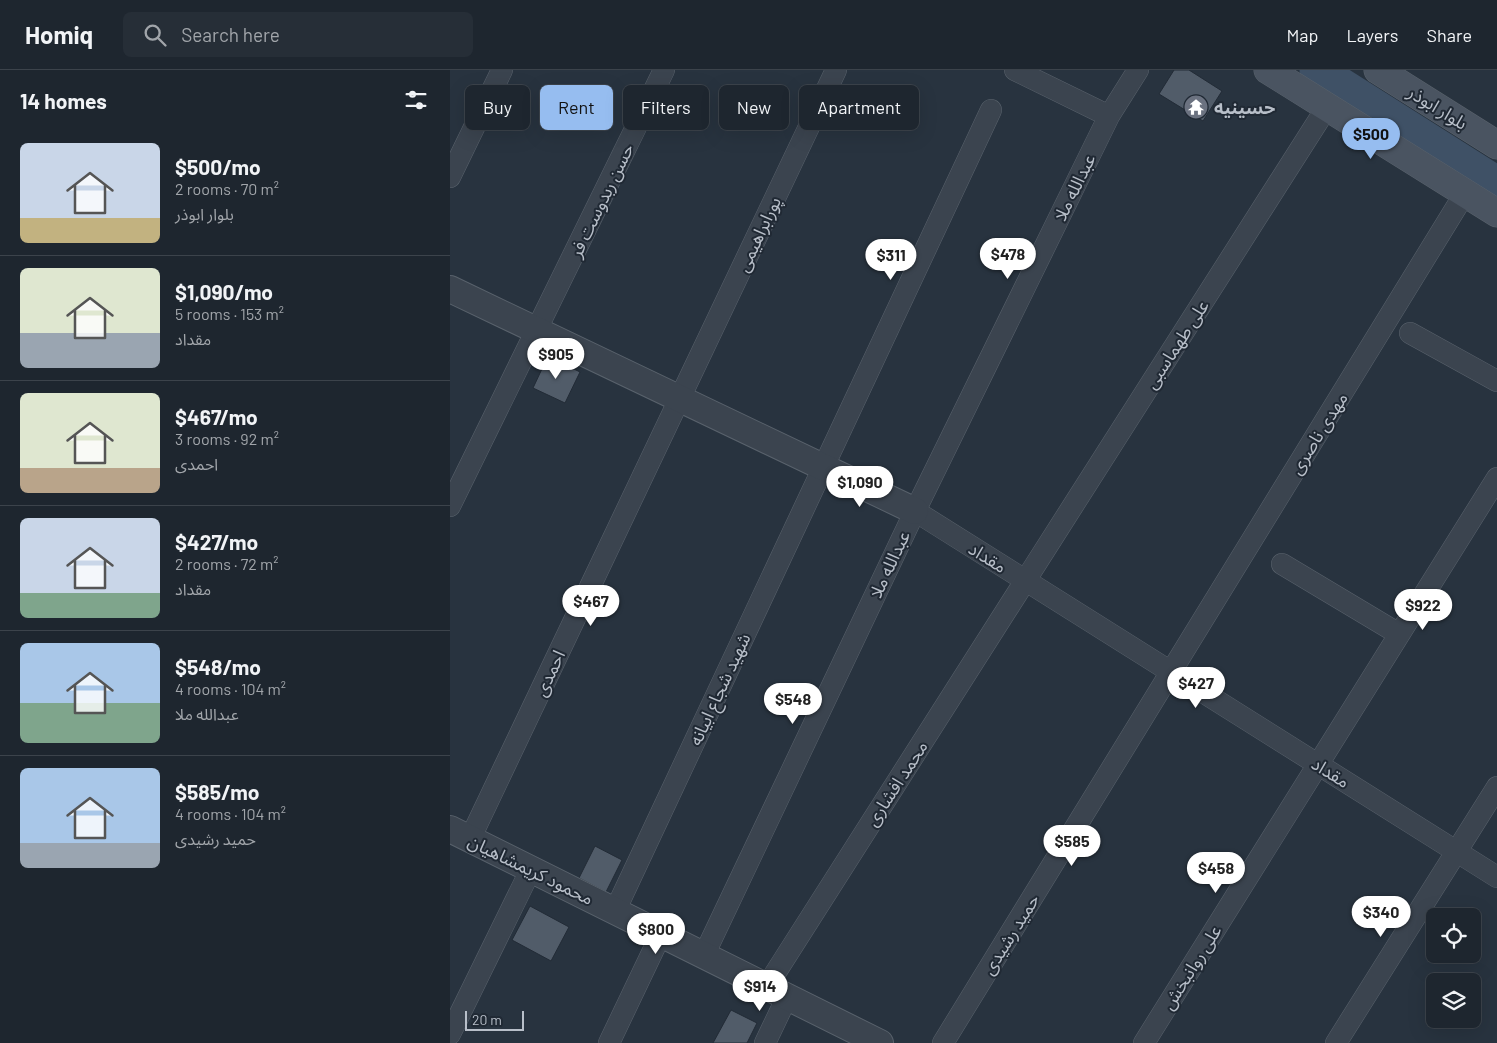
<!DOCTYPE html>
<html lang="en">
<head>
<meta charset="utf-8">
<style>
  body { margin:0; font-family:Barlow,"Noto Sans Arabic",sans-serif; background:#262e37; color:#f1f3f6; height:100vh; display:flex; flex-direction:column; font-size:19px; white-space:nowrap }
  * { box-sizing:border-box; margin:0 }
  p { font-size:16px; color:#a1a5aa }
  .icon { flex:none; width:28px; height:28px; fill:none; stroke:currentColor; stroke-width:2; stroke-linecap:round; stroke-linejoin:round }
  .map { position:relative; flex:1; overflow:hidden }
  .panel { display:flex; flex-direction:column; background:#1e262f; width:450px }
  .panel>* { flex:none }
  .banner { position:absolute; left:15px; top:15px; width:475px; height:45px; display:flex; gap:10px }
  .tools { position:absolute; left:976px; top:838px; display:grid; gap:10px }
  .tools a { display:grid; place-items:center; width:55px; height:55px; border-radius:8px; background:#1e262f; box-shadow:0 5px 20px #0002,0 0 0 1px #3c434b; font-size:25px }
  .scale { position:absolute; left:15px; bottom:12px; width:59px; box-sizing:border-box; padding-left:5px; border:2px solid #b8bfc9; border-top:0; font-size:14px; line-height:18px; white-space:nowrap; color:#b8bfc9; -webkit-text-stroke:4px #202934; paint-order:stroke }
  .price { position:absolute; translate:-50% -42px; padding:0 11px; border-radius:18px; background:#fff; color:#222; font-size:16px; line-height:32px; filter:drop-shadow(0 1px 2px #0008) }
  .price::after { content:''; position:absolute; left:50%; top:30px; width:15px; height:11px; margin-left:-8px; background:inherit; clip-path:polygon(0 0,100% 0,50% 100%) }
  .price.selected { background:#96bdf0; color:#111 }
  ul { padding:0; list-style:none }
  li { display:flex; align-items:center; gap:15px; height:125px; padding:0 20px }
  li+li { border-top:1px solid #3c434b }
  li span { display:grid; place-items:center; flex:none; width:140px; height:100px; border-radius:8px; color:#555 }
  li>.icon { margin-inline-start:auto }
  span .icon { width:60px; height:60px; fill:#fffc; stroke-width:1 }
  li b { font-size:21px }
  h2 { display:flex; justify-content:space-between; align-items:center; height:60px; padding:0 20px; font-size:21px }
  .chip { padding:0 18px; border-radius:8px; background:#1e262f; box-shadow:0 5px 20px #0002,0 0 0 1px #3c434b; font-size:18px; line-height:45px }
  .chip.selected { background:#96bdf0; color:#111 }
  header { display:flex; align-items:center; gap:30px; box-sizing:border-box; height:70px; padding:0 25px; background:#1e262f; border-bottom:1px solid #3c434b }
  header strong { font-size:24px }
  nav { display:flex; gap:28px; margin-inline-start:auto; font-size:18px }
  .search { width:350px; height:45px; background:#262e37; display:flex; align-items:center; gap:12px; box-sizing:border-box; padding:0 18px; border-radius:8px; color:#a1a5aa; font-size:19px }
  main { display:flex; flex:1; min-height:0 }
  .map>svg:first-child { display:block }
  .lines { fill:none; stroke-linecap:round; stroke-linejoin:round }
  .river { stroke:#3f5166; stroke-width:35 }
  .building { fill:#515c69; stroke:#222b36 }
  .minor-casing { stroke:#59626c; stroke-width:22 }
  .tertiary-casing { stroke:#59626c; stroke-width:28 }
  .secondary-casing { stroke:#59626c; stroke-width:29 }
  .minor { stroke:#3b444f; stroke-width:21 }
  .tertiary { stroke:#3b444f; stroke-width:26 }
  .secondary { stroke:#4a5461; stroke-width:28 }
  .labels { text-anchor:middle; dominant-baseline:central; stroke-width:4; stroke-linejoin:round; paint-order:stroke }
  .poi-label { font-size:18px; font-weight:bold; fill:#b8bfc9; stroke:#202934; text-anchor:start }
  .street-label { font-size:18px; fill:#b8bfc9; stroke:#202934 }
</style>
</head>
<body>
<header>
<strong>Homiq</strong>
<div class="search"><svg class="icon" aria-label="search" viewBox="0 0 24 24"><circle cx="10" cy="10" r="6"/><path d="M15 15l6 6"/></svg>Search here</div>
<nav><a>Map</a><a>Layers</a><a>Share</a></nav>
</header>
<main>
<section class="panel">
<h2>14 homes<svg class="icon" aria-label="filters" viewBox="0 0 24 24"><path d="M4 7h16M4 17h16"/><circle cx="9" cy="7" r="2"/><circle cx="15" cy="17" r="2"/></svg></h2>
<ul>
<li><span style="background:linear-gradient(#c9d6e8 75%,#c2b280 0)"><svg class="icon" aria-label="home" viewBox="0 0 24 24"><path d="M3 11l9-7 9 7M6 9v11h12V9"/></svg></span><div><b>$500/mo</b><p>2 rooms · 70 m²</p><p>بلوار ابوذر</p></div></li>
<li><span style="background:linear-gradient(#dfe7d0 65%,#9aa5b1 0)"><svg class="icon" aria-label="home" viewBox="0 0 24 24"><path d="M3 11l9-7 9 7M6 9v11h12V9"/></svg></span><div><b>$1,090/mo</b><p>5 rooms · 153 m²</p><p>مقداد</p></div></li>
<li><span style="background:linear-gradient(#dfe7d0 75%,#b9a48a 0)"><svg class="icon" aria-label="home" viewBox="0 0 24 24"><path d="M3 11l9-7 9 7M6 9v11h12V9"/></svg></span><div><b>$467/mo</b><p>3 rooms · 92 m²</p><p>احمدی</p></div></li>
<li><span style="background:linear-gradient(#c9d6e8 75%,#7fa58c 0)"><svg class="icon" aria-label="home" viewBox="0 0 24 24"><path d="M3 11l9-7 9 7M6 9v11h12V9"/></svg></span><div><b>$427/mo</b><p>2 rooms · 72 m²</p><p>مقداد</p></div></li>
<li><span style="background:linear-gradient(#a9c7e8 60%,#7fa58c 0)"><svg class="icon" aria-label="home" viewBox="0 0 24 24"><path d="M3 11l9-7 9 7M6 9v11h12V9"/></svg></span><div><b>$548/mo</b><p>4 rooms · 104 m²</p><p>عبدالله ملا</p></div></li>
<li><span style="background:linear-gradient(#a9c7e8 75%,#9aa5b1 0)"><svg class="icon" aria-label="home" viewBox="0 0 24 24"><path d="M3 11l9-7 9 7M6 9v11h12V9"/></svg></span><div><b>$585/mo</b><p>4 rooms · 104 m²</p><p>حمید رشیدی</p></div></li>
</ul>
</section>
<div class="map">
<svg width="1047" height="973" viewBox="0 0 1047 973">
  <rect width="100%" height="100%" fill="#28333f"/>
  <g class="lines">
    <path class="river" d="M867,0L1047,114"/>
  </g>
  <path class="building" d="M724,0H739L772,21L753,51L709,24Z
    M98,286L130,302L115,333L83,318Z
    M145,776L172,790L156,822L129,808Z
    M80,836L119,857L101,891L62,870Z
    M281,940L307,953L297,973H263Z"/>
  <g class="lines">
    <defs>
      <path id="minor" d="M565,0L659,46
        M0,107L52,0
        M960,263L1047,311
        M0,436L214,0
        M465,441L1047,807
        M832,494L949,564
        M20,769L386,0
        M165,841L541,40
        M254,885L465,441L659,46L688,0
        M317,916L877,37
        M0,964L81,799
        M159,973L211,864
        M315,973L337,927
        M493,973L1015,123
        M694,973L1047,408
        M886,973L1047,717"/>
      <path id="tertiary" d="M0,219L465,441
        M0,759L430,973"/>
      <path id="secondary" d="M818,0L1047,143
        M928,0L1047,75"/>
    </defs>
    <use href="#minor" class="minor-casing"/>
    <use href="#tertiary" class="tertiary-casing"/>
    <use href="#secondary" class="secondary-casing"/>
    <use href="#minor" class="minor"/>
    <use href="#tertiary" class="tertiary"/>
    <use href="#secondary" class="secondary"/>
  </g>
  <defs>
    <symbol id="temple-disc" viewBox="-11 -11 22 22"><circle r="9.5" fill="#6b7280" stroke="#202934"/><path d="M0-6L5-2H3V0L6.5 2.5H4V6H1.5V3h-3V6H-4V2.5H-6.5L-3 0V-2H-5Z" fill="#fff"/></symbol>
  </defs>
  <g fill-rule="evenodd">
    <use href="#temple-disc" x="732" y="23" width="28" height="28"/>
  </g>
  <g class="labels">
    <g class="poi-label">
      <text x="764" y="37">حسینیه</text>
    </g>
    <g class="street-label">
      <text transform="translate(988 37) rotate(32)">بلوار ابوذر</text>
      <text transform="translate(624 117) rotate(-64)">عبدالله ملا</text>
      <text transform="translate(151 130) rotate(-64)">حسن ربدوست فر</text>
      <text transform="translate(308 164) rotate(-65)">پورابراهیمی</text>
      <text transform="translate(726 274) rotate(-57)">علی طهماسبی</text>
      <text transform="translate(868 363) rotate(-58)">مهدی ناصری</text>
      <text transform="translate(538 487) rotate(32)">مقداد</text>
      <text transform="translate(439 494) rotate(-65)">عبدالله ملا</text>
      <text transform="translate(99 603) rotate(-65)">احمدی</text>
      <text transform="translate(269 619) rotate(-65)">شهید شجاع ابیانه</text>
      <text transform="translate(881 702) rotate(32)">مقداد</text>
      <text transform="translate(446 713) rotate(-57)">محمد افشاری</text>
      <text transform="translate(81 799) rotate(26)">محمود کریمشاهیان</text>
      <text transform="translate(560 864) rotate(-58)">حمید رشیدی</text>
      <text transform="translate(741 897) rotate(-58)">علی روانبخش</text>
    </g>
  </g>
</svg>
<div class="tools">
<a><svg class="icon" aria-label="locate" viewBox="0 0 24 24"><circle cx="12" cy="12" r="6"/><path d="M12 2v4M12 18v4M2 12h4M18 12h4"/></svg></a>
<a><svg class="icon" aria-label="layers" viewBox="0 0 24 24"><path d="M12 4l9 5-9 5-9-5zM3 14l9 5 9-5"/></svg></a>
</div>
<div class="scale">20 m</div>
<b class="price selected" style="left:921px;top:90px">$500</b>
<b class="price" style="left:558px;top:210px">$478</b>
<b class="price" style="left:441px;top:211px">$311</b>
<b class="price" style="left:106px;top:310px">$905</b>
<b class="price" style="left:410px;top:438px">$1,090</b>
<b class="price" style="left:141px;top:557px">$467</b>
<b class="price" style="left:973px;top:561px">$922</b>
<b class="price" style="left:746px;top:639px">$427</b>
<b class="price" style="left:343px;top:655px">$548</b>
<b class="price" style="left:622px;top:797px">$585</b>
<b class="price" style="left:766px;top:824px">$458</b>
<b class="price" style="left:931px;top:868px">$340</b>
<b class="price" style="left:206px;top:885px">$800</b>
<b class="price" style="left:310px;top:942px">$914</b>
<div class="banner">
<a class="chip">Buy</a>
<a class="chip selected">Rent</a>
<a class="chip">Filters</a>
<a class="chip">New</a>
<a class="chip">Apartment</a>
</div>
</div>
</main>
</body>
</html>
